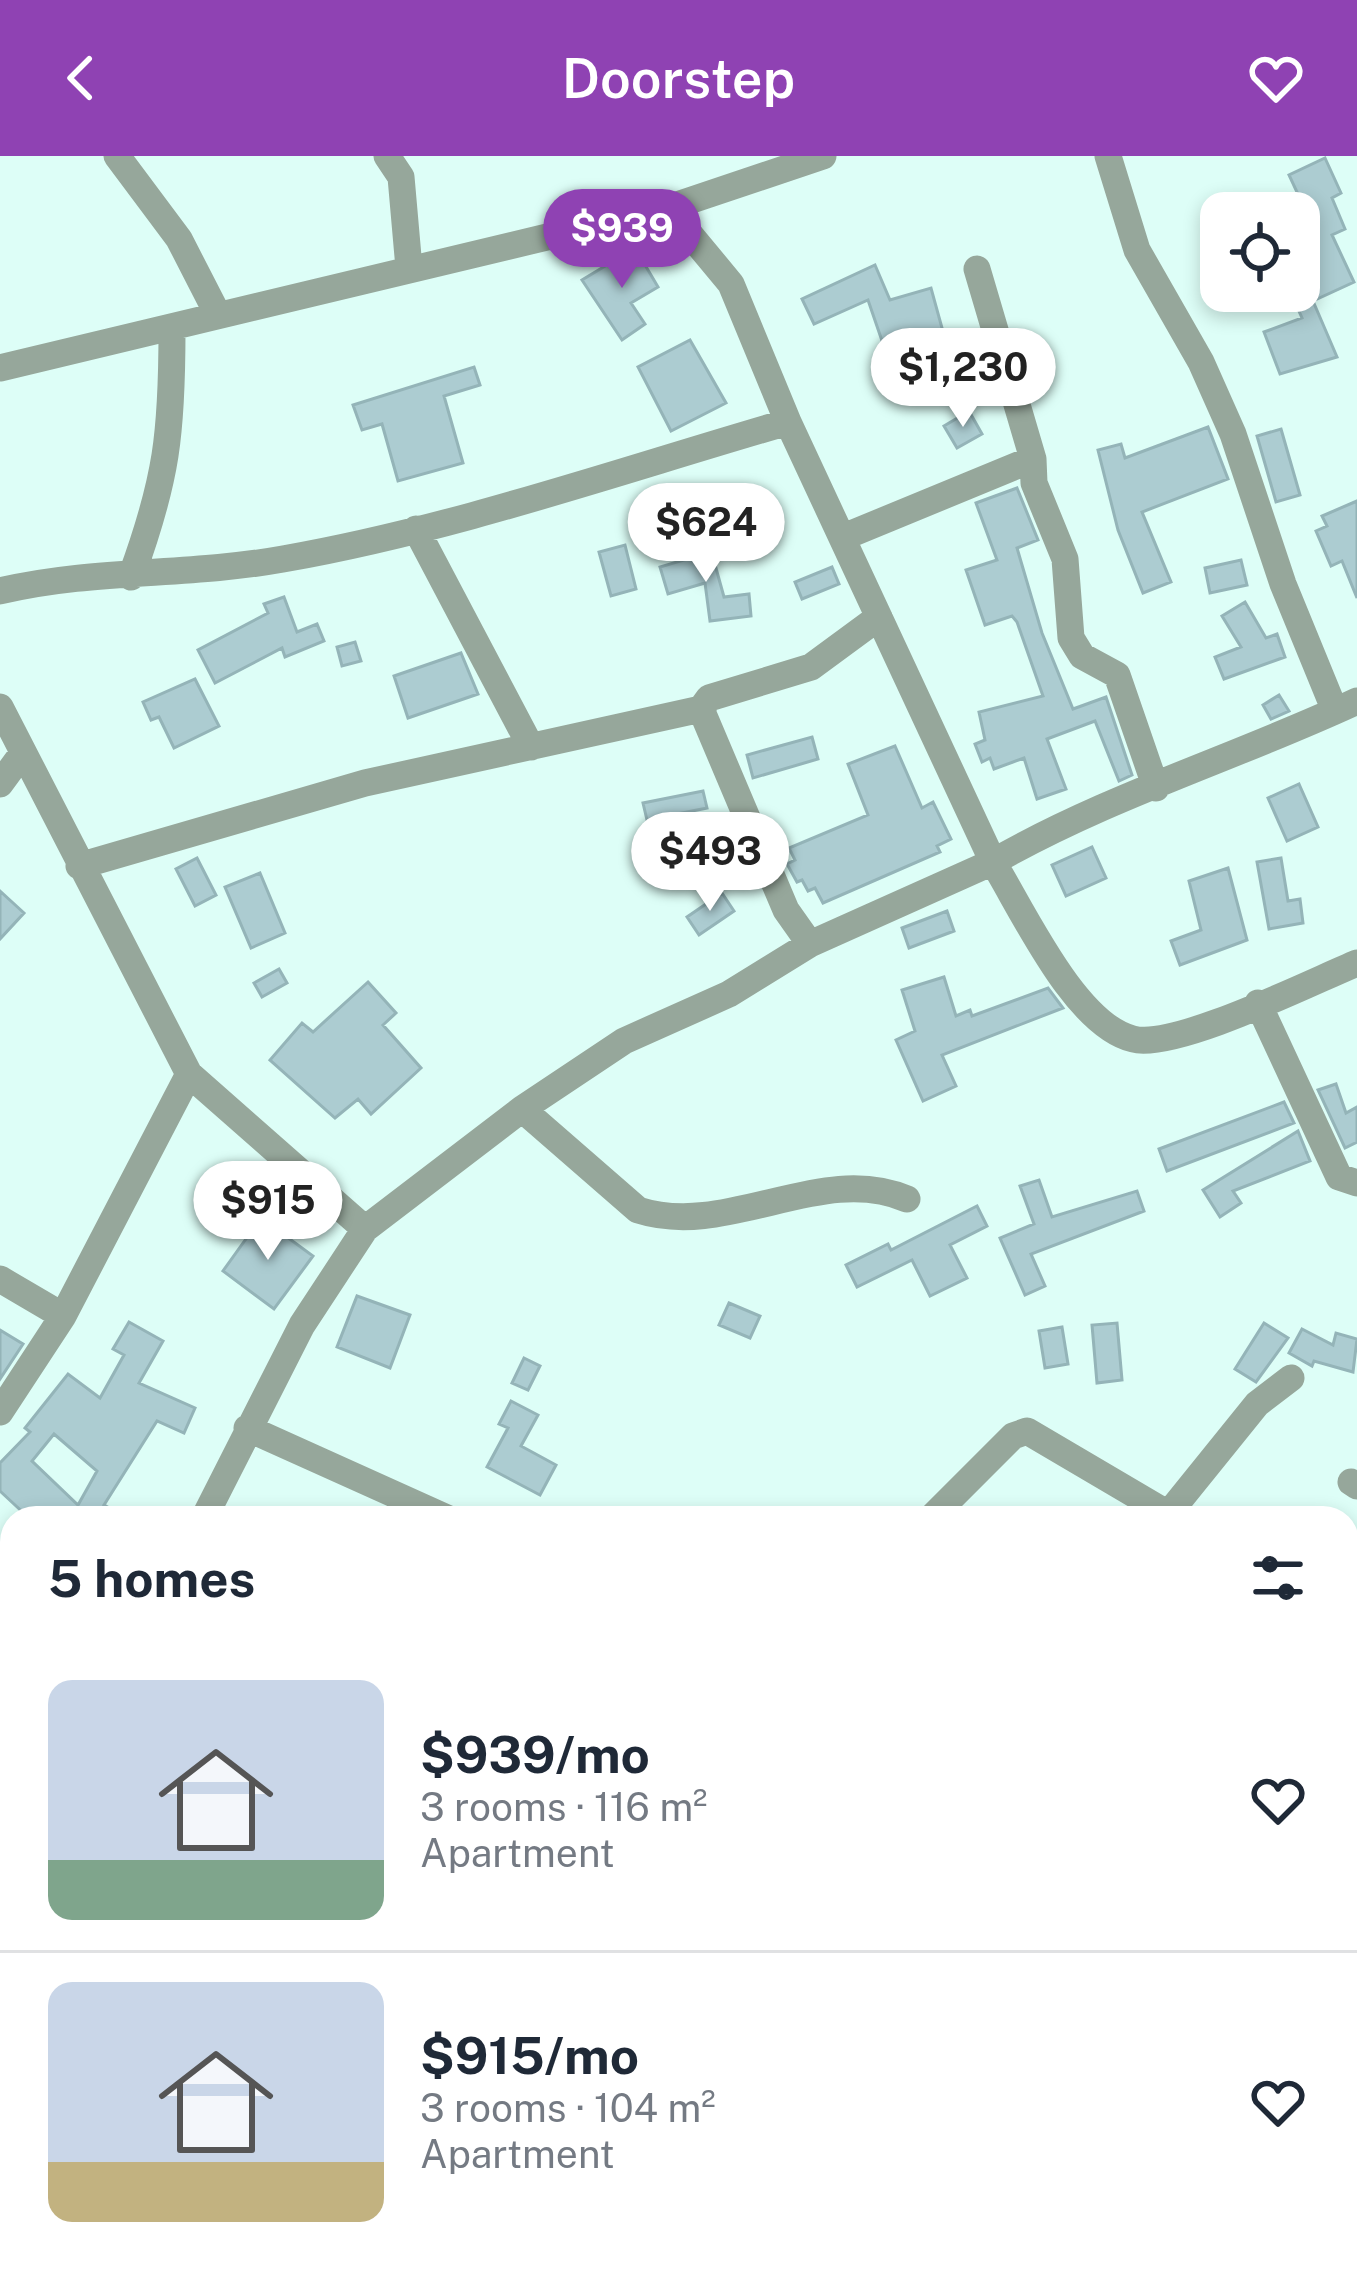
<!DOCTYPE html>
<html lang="en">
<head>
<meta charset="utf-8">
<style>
  body { margin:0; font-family:"Public Sans",sans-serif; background:#f6f6f7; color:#1f2937; height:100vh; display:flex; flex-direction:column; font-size:45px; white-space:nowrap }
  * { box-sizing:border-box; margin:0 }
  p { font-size:39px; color:#747a83 }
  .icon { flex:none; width:66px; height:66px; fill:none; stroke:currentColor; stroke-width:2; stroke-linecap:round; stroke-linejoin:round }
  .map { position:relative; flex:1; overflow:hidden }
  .panel { position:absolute; left:0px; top:1350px; width:1359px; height:768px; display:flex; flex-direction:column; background:#fff; border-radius:36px 36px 0 0; box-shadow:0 6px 18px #0003 }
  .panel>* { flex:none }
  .controls { position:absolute; left:1200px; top:36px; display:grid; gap:24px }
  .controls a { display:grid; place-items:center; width:120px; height:120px; border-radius:24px; background:#fff; box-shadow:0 6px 18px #0003; font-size:60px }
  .price { position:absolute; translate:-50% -102px; padding:0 27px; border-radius:42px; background:#fff; color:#222; font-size:39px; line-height:78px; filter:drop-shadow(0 3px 6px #0008) }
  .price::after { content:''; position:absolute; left:50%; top:72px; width:36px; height:27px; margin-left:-18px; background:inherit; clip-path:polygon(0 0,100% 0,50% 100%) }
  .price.selected { background:#8f42b3; color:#fff }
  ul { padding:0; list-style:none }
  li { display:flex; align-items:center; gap:36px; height:300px; padding:0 48px }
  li+li { border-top:3px solid #e0e1e3 }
  li span { display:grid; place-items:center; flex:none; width:336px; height:240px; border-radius:24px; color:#555 }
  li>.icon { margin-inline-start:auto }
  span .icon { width:144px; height:144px; fill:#fffc; stroke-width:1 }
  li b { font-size:51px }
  h2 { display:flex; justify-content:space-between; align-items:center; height:144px; padding:0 48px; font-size:51px }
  header { display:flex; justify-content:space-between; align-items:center; height:156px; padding:0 48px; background:#8f42b3; color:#fff; font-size:54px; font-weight:600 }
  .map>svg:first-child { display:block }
  .building { fill:#acccd1; stroke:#94b4b8; stroke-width:3; fill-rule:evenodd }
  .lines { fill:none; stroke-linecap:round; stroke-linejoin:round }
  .minor { stroke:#96a79b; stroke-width:27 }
</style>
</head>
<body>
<header><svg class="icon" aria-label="back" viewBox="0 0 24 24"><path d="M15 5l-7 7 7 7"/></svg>Doorstep<svg class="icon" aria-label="heart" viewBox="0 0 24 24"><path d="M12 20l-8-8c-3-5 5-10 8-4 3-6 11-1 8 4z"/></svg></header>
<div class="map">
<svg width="1357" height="2118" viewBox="0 0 1357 2118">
  <rect width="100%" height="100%" fill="#ddfef7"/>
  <path class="building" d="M1325,2L1341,37L1332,42L1345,73L1332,79L1354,126L1313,145L1337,201L1280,218L1264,176L1302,162L1290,135H1299V69L1310,64L1289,19Z
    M635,92L658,131L631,147L645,168L622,184L582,124Z
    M875,109L890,144L931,132L950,201L923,209L920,200L891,211L868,144L814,168L802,143Z
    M690,184L726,247L671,275L638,211Z
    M474,211L480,229L444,240L463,307L398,325L382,268L362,274L353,249Z
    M969,255L982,278L957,292L944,270Z
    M1208,271L1228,323L1142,356L1171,426L1143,437L1118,374L1098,294L1121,288L1125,302Z
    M1281,273L1300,339L1276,346L1257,280Z
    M1017,332L1038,384L1017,392L1042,477L1073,553L1106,541L1132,619L1119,625L1095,565L1047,583L1066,633L1037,643L1024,602L994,613L990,602L982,606L975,588L985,584L979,556L1043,540L1017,466L1012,460L985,469L966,414L997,404L976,347Z
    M1357,345V442L1342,405L1331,410L1316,375L1327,370L1322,360Z
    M709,387L724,441L749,438L751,460L710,465L705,427L668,438L660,411L701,399L700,389Z
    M625,389L636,433L611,440L599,396Z
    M1241,404L1247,429L1210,437L1205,412Z
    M832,411L839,428L802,443L795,426Z
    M284,441L297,476L317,468L324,485L285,501L282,492L215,527L198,494L268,457L264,448Z
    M1245,446L1266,482L1277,478L1285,501L1224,523L1215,501L1241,491L1222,460Z
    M355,486L361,505L342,510L337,491Z
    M461,497L478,538L408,562L394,520Z
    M195,523L219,570L174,592L159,561L151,564L143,546Z
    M1279,539L1289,555L1271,563L1263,549Z
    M812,581L818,603L753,622L747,599Z
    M895,590L922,652L933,646L951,683L937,690L940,696L823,747L815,732L808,735L802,724L797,726L787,708L795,704L789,692L868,659L848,608Z
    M1299,628L1318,671L1287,685L1268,642Z
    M703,635L707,652L647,664L643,647Z
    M1092,691L1106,722L1066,740L1052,709Z
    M197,702L216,739L195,750L176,713Z
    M1281,702L1288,745L1300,743L1303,767L1269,773L1257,706Z
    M1228,712L1247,784L1180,809L1171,785L1201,774L1189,725Z
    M260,717L285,777L251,792L225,731Z
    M0,735L24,757L0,783Z
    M722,737L734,755L699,779L687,761Z
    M947,755L954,775L909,792L902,772Z
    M279,813L287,827L262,841L254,827Z
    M944,821L956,860L970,854L972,860L1048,832L1063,852L942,899L956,930L923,945L896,884L915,875L902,834Z
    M368,826L396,857L383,869L421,912L371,958L358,943L335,962L270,904L302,867L313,876Z
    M1336,928L1346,957L1357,951V986L1345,992L1318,934Z
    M1284,946L1294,967L1167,1015L1159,993Z
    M1298,975L1310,1005L1233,1035L1241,1047L1220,1061L1203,1034Z
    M1039,1024L1052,1061L1137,1035L1144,1055L1031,1098L1045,1130L1025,1139L1000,1082L1034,1068L1020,1030Z
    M977,1050L987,1070L950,1089L967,1122L930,1140L912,1104L857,1131L846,1109L888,1088L891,1094Z
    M261,1062L313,1100L274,1153L223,1115Z
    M357,1140L410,1159L390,1212L337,1191Z
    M729,1147L760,1160L750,1182L719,1169Z
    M129,1166L163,1185L139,1227L195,1252L184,1277L157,1265L104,1349L128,1362H29L0,1335V1307L30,1276L25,1272L68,1218L100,1242L124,1199L113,1193ZM54,1278L97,1315L78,1349L32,1305Z
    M1117,1167L1122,1224L1097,1227L1092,1169Z
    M1264,1167L1288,1182L1256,1226L1235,1213Z
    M1062,1171L1068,1208L1045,1212L1039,1175Z
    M1302,1173L1333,1189L1336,1177L1357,1183L1353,1216L1314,1205L1312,1210L1289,1197Z
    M0,1174L23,1188L0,1223Z
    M524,1202L540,1210L528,1234L512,1227Z
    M511,1245L538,1259L521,1290L556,1309L540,1339L487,1311L508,1272L499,1268Z"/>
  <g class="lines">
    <path class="minor" d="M117,0L179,83L218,159
      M387,0L401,21L409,112
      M1108,0L1137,94L1201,206L1233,278L1283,428L1335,555
      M977,113L1033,303L1034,327L1065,403L1071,482L1082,500L1117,519L1156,632
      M0,212L668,52L823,0
      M416,373L531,591
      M846,380L1033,303
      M131,421C167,323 172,277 172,174
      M0,435C91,413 189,420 283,403C454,373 622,314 788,266L731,128L668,52
      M1357,545C1237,601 1108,640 993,706C1023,755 1075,869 1133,883C1175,894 1311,826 1357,807
      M0,551L189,918L63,1160L0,1123
      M0,628L22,598
      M79,710L365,627L701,553
      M810,788L786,754L701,553L709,542L811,511L879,461
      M1258,847L1339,1021L1357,1027
      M189,918L365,1073L302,1169L204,1362
      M522,953L638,1054C728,1083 821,1006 907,1043
      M365,1073L522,953L624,885L729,838L810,788L993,706L788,266
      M0,1256L63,1160
      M247,1272L447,1362
      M1351,1326L1357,1330
      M931,1362L1013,1280L1027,1275L1168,1358
      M1165,1362L1257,1248L1291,1222
      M0,1686L12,1690
      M1347,1743L1357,1747
      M0,1785L12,1760
      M1347,1824L1357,1807
      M0,1971L12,1977
      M0,2104L12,2080
      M242,2106L264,2118
      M411,2118L417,2106
      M969,2118L973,2106
      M1210,2118L1216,2106"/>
  </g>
</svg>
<div class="controls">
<a><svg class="icon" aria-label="locate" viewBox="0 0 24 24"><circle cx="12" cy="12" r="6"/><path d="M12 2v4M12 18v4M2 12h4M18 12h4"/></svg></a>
</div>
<b class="price selected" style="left:622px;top:135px">$939</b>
<b class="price" style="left:963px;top:274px">$1,230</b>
<b class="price" style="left:706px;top:429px">$624</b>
<b class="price" style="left:710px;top:758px">$493</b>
<b class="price" style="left:268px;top:1107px">$915</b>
<section class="panel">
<h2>5 homes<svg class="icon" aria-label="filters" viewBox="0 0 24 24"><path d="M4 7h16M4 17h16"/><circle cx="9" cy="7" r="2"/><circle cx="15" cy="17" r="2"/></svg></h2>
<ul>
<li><span style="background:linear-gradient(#c9d6e8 75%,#7fa58c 0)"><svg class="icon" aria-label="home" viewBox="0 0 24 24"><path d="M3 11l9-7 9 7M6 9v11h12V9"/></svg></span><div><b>$939/mo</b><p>3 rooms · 116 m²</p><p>Apartment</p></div><svg class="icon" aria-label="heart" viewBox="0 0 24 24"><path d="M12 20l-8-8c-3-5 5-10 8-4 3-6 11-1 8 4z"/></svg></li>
<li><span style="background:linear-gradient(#c9d6e8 75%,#c2b280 0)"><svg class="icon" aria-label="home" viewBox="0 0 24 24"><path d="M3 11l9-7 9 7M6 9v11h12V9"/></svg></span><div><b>$915/mo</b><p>3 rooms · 104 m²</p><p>Apartment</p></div><svg class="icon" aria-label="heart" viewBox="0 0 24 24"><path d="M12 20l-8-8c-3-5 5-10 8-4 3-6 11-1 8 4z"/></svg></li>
</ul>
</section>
</div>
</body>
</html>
